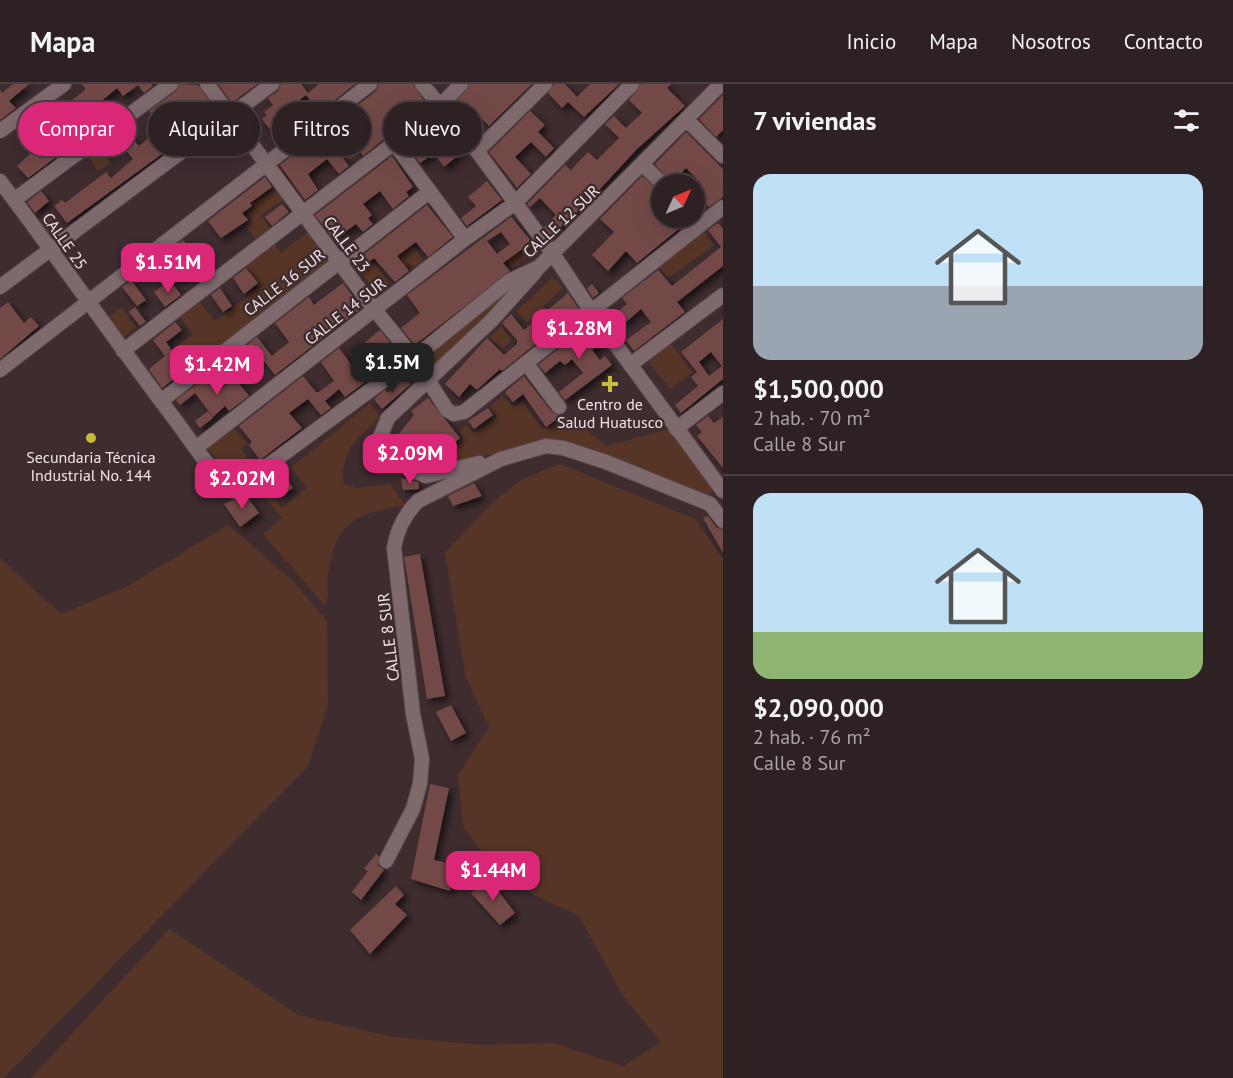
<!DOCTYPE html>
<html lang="es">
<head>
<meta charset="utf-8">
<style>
  body { margin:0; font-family:"PT Sans",sans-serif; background:#36292b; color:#f1f3f6; height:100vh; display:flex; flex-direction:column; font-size:22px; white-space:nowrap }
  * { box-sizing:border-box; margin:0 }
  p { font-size:20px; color:#a7a3a6 }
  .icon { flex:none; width:33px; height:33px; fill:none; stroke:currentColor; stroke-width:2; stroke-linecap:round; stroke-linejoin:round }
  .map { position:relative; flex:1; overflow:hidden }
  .side { display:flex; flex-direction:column; background:#2e2123; width:510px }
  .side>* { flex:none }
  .top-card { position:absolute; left:18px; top:18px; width:570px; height:54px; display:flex; gap:12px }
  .needle { width:39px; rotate:46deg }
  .buttons { position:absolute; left:651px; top:90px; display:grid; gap:12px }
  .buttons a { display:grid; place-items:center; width:54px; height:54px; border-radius:50%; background:#2e2123; box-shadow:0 6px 24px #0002,0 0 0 2px #493e41; font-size:30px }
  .price { position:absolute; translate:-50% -51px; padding:0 14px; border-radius:12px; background:#db2777; color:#fff; font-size:20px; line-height:39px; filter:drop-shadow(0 2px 3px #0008) }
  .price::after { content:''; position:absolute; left:50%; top:36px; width:18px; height:14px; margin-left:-9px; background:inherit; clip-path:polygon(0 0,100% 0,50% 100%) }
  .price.on { background:#222; color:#fff }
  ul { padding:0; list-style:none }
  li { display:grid; align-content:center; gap:12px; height:318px; padding:0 30px }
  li+li { border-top:2px solid #493e41 }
  li span { display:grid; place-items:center; height:186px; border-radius:18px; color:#555 }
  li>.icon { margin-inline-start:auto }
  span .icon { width:108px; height:108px; fill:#fffc; stroke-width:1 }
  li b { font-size:26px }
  h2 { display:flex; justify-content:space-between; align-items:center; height:72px; padding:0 30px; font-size:26px }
  .chip { padding:0 21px; border-radius:27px; background:#2e2123; box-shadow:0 6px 24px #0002,0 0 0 2px #493e41; font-size:21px; line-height:54px }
  .chip.on { background:#db2777; color:#fff }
  header { display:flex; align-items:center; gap:36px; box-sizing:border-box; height:84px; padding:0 30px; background:#2e2123; border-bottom:2px solid #493e41 }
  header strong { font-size:28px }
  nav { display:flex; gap:33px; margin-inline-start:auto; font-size:21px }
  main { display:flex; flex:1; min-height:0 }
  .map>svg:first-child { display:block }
  .green { fill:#563526 }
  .building { fill:#734a46; fill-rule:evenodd; filter:url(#shadow) }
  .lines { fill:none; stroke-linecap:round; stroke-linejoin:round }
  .minor-casing { stroke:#594a4d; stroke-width:16 }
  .minor { stroke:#7e696d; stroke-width:14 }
  .poi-dot { fill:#c7bb3c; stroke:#3e2c2f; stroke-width:2 }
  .labels { text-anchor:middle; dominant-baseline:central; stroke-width:5; stroke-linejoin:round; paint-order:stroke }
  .street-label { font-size:16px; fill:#f0e4e6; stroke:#3e2c2f }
  .poi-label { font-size:16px; fill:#f0e4e6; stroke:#3e2c2f }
</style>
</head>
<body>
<header>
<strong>Mapa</strong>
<nav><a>Inicio</a><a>Mapa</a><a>Nosotros</a><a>Contacto</a></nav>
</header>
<main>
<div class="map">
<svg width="723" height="994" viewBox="0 0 723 994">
  <defs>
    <filter id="shadow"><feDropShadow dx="4" dy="4" stdDeviation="3" flood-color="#0009"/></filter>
  </defs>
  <rect width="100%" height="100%" fill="#3e2c2f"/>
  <path class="green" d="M306,17L317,30L307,39L296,25Z
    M335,39L356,72L348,77L328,43Z
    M99,64L110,79L98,87L88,73Z
    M275,105L283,116L261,131L271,145L256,156L246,142L253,136L248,129L255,124L253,120Z
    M53,130L65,146L51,156L39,140Z
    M308,148L331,180L192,283L177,262L193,251L180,233L200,218L215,237L261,202L244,179L272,157L281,169Z
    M704,148L714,161L668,194L658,181Z
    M531,157L538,165L513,184L506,176Z
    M414,163L423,176L413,184L409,179L402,185L394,174L397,171L400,174Z
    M374,179L390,200L377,210L361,189Z
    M553,193L563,203L542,223L560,242L555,247L539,229L528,239L517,227Z
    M518,198L512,208L432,284L423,275Z
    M121,223L136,243L124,253L109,232Z
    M501,243L512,255L502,265L490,253Z
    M670,259L693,288L670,305L647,276Z
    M502,312L514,323L522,317L543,346L568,333L607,362L668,345L714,402L709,412L565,359L546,357L532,359L450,381L436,377L439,369H446L464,355L459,347L466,341L474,349L497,333L490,322Z
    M370,319L381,333C358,352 341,366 343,399L356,404L390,400L405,421C355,431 337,434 328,491C326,503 331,511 325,522L263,450L282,434L261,409L266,405L282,424L307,403L291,384Z
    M233,343L247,359L241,365L253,381L234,396L207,363Z
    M560,380L695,435L723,475V994H31L169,845L298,931L393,953L485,961L554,959L623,982L661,958L623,912L579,832L532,810L485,772L463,742L458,691L489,643L466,594L445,469L489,422L520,396Z
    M228,441L293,497L327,537L328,621L308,682L4,994H0V474L61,530L128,502Z"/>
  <path class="building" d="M13,0H29L9,17L16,24L0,36V6L2,9Z
    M82,0H151L153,2L144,9L138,1L123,12L117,4L98,20L96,17L84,27L97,43L89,49L65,22L86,5Z
    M180,0L198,1L215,25L204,34L206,38L67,139L54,122L62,116L65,119L106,88L111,94L133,75L121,60L109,71L102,62L125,45L139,62L162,44L149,27L176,7Z
    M218,0H257L232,19Z
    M281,0H301L308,9L319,0H355L320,28L306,11L290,23L296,30L272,48L262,35L267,31L264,28L273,21L268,14L278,7Z
    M379,0H413L427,21L363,72L342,43L345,41L340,35L376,7Z
    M470,0H532L489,42L471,24L461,33L452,22Z
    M554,0H565L577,13L590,0H619L584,33L568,18L562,24L548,9Z
    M641,0H671L667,4L685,22L636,66L589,117L551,152L544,143L556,131L540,114L530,123L527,120L565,81L571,86L588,68L597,76L619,54L605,40L614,32L626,44L642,29L629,16Z
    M723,11V46L716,53L699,35Z
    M530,27L545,41L538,48L554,64L546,73L531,58L515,73L531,90L517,104L489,68Z
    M59,43L74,60L28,94L17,82Z
    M323,47L349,82L339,90L327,75L308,90L318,106L305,116L280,81Z
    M686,48L723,85V113L709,123L694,109L701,99L686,84L672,99L655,80Z
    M419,50L434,69L420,79L406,61Z
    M457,60L463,67L444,83L438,75Z
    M392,72L413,103L406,108L409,112L393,125L380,107L363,120L372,131L368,134L373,140L363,148L356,140L334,156L315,131Z
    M642,92L662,109V134H692L637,179L626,167L608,187L592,171L614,148L600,135Z
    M265,93L272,103L250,119L252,122L242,129L248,136L221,154L208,137Z
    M487,97L502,116L467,142L461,134L476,122L468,113Z
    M41,107L49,117L35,129L27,118Z
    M282,120L289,128L272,142L265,133Z
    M427,121L453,153L428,173L416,158L397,172L409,187L395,198L374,174L358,186L353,179Z
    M511,133L532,158L503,179L510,187L415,261L401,244L420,229L407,211ZM501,148L510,160L497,170L487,157Z
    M718,139L723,145V182L677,218L685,228L634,267L626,256L651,238L641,225L625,239L616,229L627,220L622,214L658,186L672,202L721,163L708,146Z
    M183,156L207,187L197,195L191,187L178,196L160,173Z
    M246,184L258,199L244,210L233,194Z
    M131,196L146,216L137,222L122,203Z
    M170,196L181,211L165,223L154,208Z
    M343,199L362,224L275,291L260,272L233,293L223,280L257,253L272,272L289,258L275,239L309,213L314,221Z
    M592,200L599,209L593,214L587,204Z
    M220,204L232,222L223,228L211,211Z
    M568,209L579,225L502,287L500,285L477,306L470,300L459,313L445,300L487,254L504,271L517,260V256L502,239L511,230L524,246Z
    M8,218L24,239L31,233L39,242L0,275V224Z
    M135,223L146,238L140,242L129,228Z
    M723,235V295L681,329L675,321L698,302L691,293L697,288L681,268ZM711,268L722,282L709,292L699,278Z
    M175,238L182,246L166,258L186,286L162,304L149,285L165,272L153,256Z
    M587,242L602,258L592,266L600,276L605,272L612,281L565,316L559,308L583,289L572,275L565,281L560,277L545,289L538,281Z
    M380,246L401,272L345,313L339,305L325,317L331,324L321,331L308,315L289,329L302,344L260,376L249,361L252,358L239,342L303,292L316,308H319L334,297L321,278L339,264L353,283L370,269L363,260Z
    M524,292L552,328L561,332L546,343L523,310L513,318L505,308Z
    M206,293L218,307L235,294L249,312L229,327L225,322L213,333L195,309L180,321L176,316Z
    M405,294L411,300L382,325L374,315L385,306L387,309Z
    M428,314L460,354L445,367L440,361L429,376L415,364L412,369L395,355L414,331L411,327Z
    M488,324L493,331L474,345L468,337Z
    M208,327L213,334L200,344L195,337Z
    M708,332L714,339L723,333V384L697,352L702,348L696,341Z
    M280,384L293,404L283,411L270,391Z
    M401,394L418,398L419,405L403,406Z
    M474,399L482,412L453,422L448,412Z
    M245,410L259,429L240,443L224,420Z
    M708,432L716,443L723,446V469L703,434Z
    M420,470L445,612L427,615L404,473Z
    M451,621L466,649L451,657L436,628Z
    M430,700L449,704L434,776L455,781L450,807L411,795Z
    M376,770L379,772L378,781L384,786L361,816L352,808L368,787L364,785Z
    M489,795L515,829L500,841L471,809Z
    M396,802L404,811L395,820L407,831L370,870L350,846Z"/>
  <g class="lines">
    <defs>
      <path id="minor" d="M207,0L374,225L414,274L447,326L454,330L464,328L723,123
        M422,0L477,67L553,170L591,227L723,407
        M687,36L723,72
        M0,47L64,0
        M394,59L465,155
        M477,67L545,0
        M643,81L663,100
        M0,97C59,175 114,255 173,333C187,351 216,396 233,407L414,274L509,197L539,183L721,0
        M14,116L171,0
        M0,203L272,0
        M123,267L394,59L439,23L461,0
        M526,279L559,323
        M630,281L723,211
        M0,286L370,0
        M161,317L429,108
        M676,345L723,309
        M196,364L465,155L515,119L632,0
        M479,379L426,392L380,372L376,363L388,334L492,236L536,187
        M710,420L723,437
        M386,777L413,725L420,700L422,675L413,630L394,464C397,445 404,431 418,417L501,375L546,362L563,364L606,378L710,420"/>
    </defs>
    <use href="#minor" class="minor-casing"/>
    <use href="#minor" class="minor"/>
  </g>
  <g class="poi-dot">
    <path d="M607 291h6v6h6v6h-6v6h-6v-6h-6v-6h6z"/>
    <circle cx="91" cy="354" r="6"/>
  </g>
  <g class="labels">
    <g class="street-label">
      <text transform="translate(561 137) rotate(-43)">CALLE 12 SUR</text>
      <text transform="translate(65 157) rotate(55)">CALLE 25</text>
      <text transform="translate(347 160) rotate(53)">CALLE 23</text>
      <text transform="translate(284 198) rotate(-38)">CALLE 16 SUR</text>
      <text transform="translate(345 227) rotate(-38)">CALLE 14 SUR</text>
      <text transform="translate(388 553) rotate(-97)">CALLE 8 SUR</text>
    </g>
    <g class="poi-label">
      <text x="610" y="320">Centro de<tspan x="610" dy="18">Salud Huatusco</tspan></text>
      <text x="91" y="373">Secundaria Técnica<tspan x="91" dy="18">Industrial No. 144</tspan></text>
    </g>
  </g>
</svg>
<div class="buttons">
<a><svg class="needle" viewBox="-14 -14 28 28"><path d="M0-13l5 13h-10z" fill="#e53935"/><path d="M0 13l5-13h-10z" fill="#a7a3a6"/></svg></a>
</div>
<b class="price" style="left:168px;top:210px">$1.51M</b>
<b class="price" style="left:579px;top:276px">$1.28M</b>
<b class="price on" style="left:392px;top:310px">$1.5M</b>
<b class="price" style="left:217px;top:312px">$1.42M</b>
<b class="price" style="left:410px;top:401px">$2.09M</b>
<b class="price" style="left:242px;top:426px">$2.02M</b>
<b class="price" style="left:493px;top:818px">$1.44M</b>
<div class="top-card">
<a class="chip on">Comprar</a>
<a class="chip">Alquilar</a>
<a class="chip">Filtros</a>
<a class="chip">Nuevo</a>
</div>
</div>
<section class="side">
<h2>7 viviendas<svg class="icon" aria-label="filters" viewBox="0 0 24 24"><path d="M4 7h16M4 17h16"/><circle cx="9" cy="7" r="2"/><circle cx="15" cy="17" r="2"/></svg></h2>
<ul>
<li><span style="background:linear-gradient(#bfe0f5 60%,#9aa5b1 0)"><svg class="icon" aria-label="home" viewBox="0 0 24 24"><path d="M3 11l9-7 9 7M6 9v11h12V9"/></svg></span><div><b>$1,500,000</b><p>2 hab. · 70 m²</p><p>Calle 8 Sur</p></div></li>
<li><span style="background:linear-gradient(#bfe0f5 75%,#8fb573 0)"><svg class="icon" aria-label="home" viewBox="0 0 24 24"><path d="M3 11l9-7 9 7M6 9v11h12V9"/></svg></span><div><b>$2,090,000</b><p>2 hab. · 76 m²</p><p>Calle 8 Sur</p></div></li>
</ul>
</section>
</main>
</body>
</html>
